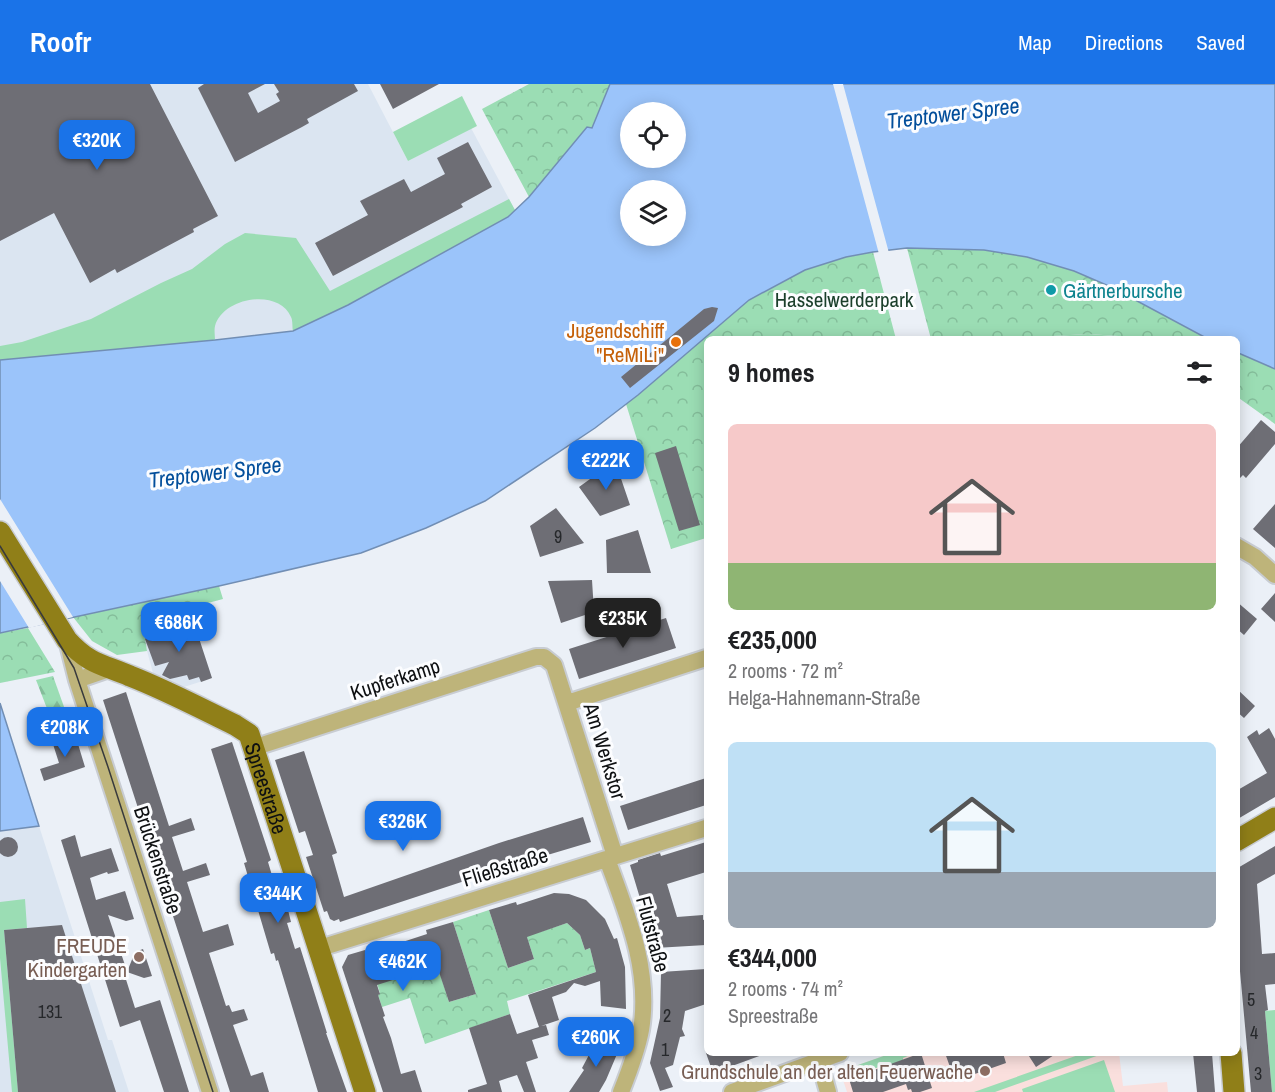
<!DOCTYPE html>
<html lang="en">
<head>
<meta charset="utf-8">
<style>
  body { margin:0; font-family:"Archivo Narrow",sans-serif; background:#f2f2f2; color:#202124; height:100vh; display:flex; flex-direction:column; font-size:22px; white-space:nowrap }
  * { box-sizing:border-box; margin:0 }
  p { font-size:20px; color:#757577 }
  .icon { flex:none; width:33px; height:33px; fill:none; stroke:currentColor; stroke-width:2; stroke-linecap:round; stroke-linejoin:round }
  .map { position:relative; flex:1; overflow:hidden }
  .drawer { position:absolute; left:704px; top:252px; width:536px; height:720px; display:flex; flex-direction:column; background:#fff; border-radius:9px; box-shadow:0 3px 15px #0003 }
  .drawer>* { flex:none }
  .controls { position:absolute; left:620px; top:18px; display:grid; gap:12px }
  .controls a { display:grid; place-items:center; width:66px; height:66px; border-radius:50%; background:#fff; box-shadow:0 3px 15px #0003; font-size:30px }
  .price { position:absolute; translate:-50% -51px; padding:0 14px; border-radius:12px; background:#1a73e8; color:#fff; font-size:20px; line-height:39px; filter:drop-shadow(0 2px 3px #0008) }
  .price::after { content:''; position:absolute; left:50%; top:36px; width:18px; height:14px; margin-left:-9px; background:inherit; clip-path:polygon(0 0,100% 0,50% 100%) }
  .price.on { background:#222; color:#fff }
  ul { padding:0; list-style:none }
  li { display:grid; align-content:center; gap:12px; height:318px; padding:0 24px }
  li span { display:grid; place-items:center; height:186px; border-radius:9px; color:#555 }
  li>.icon { margin-inline-start:auto }
  span .icon { width:108px; height:108px; fill:#fffc; stroke-width:1 }
  li b { font-size:26px }
  h2 { display:flex; justify-content:space-between; align-items:center; height:72px; padding:0 24px; font-size:26px }
  header { display:flex; align-items:center; gap:36px; box-sizing:border-box; height:84px; padding:0 30px; background:#1a73e8; color:#fff }
  header strong { font-size:28px }
  nav { display:flex; gap:33px; margin-inline-start:auto; font-size:21px }
  .map>svg:first-child { display:block }
  .built { fill:#dbe5f1 }
  .education { fill:#fadfdd }
  .grass { fill:#9bddb4 }
  .forest { fill:url(#forest-firs) }
  .park { fill:url(#park-crowns) }
  .water { fill:#9bc4fa; stroke:#718eb4; stroke-width:1.5; fill-rule:evenodd }
  .pier { fill:#ebf0f7 }
  .building { fill:#6e6e75 }
  .lines { fill:none; stroke-linecap:round; stroke-linejoin:round }
  .minor-casing { stroke:#c8ccd2; stroke-width:20 }
  .major-casing { stroke:#c8ccd2; stroke-width:24 }
  .minor { stroke:#beb47a; stroke-width:16 }
  .major { stroke:#907f18; stroke-width:21 }
  .tram { stroke:#383a3d; stroke-width:1.5 }
  .culture-dot { fill:#0f9aa8; stroke:#fcfdff; stroke-width:2 }
  .food-dot { fill:#e8710a; stroke:#fcfdff; stroke-width:2 }
  .education-dot { fill:#8d6e63; stroke:#fcfdff; stroke-width:2 }
  .labels { text-anchor:middle; dominant-baseline:central; stroke-width:6; stroke-linejoin:round; paint-order:stroke }
  .number-label { font-size:18px; fill:#26282b }
  .culture-label { font-size:21px; fill:#0d838f; stroke:#fcfdff; text-anchor:start }
  .park-label { font-size:21px; fill:#1b3f2b; stroke:#fcfdff }
  .food-label { font-size:21px; fill:#c56008; stroke:#fcfdff; text-anchor:end }
  .street-label { font-size:21px; fill:#0e1012; stroke:#fcfdff }
  .education-label { font-size:21px; fill:#785e54; stroke:#fcfdff; text-anchor:end }
  .water-label { font-size:22px; font-style:italic; fill:#024e9b; stroke:#fcfdff }
</style>
</head>
<body>
<header>
<strong>Roofr</strong>
<nav><a>Map</a><a>Directions</a><a>Saved</a></nav>
</header>
<div class="map">
<svg width="1275" height="1008" viewBox="0 0 1275 1008">
  <defs>
    <pattern id="forest-firs" width="22" height="20" patternUnits="userSpaceOnUse" patternTransform="scale(1.5)"><rect width="22" height="20" fill="#9bddb4"/><path d="M5 1l3.5 6h-7zM16 11l3.5 6h-7z" fill="#84bd9a"/></pattern>
    <pattern id="park-crowns" width="20" height="18" patternUnits="userSpaceOnUse" patternTransform="scale(1.5)"><rect width="20" height="18" fill="#9bddb4"/><path d="M2 6a3 3 0 1 1 6 0M12 15a3 3 0 1 1 6 0" fill="none" stroke="#84bd9a"/></pattern>
  </defs>
  <rect width="100%" height="100%" fill="#ebf0f7"/>
  <path class="built" d="M0,0H368L408,77L471,44L515,126L293,247L215,256L0,276Z
    M194,539L212,594L184,603L153,589L147,567L144,549Z
    M39,742L108,956H112L129,1008H0V747Z"/>
  <path class="education" d="M892,969H1119L1123,1002L1167,998L1168,1008H847L842,993L858,981Z"/>
  <path class="grass" d="M462,12L477,42L408,77L393,48Z
    M509,115L515,126L508,133L348,221L293,247C292,243 293,237 291,233C279,204 223,213 215,242C214,246 215,252 215,256L0,276V262L22,258L91,235L161,199L192,185L225,160L245,149L296,154L330,207Z
    M1088,250L1157,255H998Z
    M25,815L27,844L4,846L18,1008H12L0,874V818Z
    M1275,926V1008H1272L1265,927Z
    M892,969H915L903,974V976L887,982L886,980L857,992L855,986L858,981Z
    M1084,969H1105L995,1008H974Z
    M1104,976L1115,1008H1023L1022,1005Z"/>
  <path class="forest" d="M53,592L73,648L58,653L36,596Z"/>
  <path class="park" d="M529,0H610L592,44L587,43L529,113L482,25Z
    M907,164L984,166L1027,173L1074,187L1111,203L1208,255H1164L1088,250L998,255H931Z
    M873,168L896,255H706V454L671,465L626,320L749,216L805,186L846,173Z
    M1236,268L1275,285V340L1236,312Z
    M219,502L223,515L189,524L194,539L144,549L147,567L117,571L92,557L73,533Z
    M28,544L55,588L0,599V549Z
    M489,826L508,884L534,875L526,850L540,848L567,839L580,851L585,866L590,864L596,888L507,917L510,930L425,960L410,914L382,923L378,911L380,909L375,893L436,877L449,918L476,910L453,838Z"/>
  <path class="water" d="M610,0H1275V285L1236,268V255H1208L1111,203L1074,187L1027,173L984,166L907,164L873,168L846,173L805,186L749,216L638,311L595,344L485,417L426,444L361,469L219,502L0,549V276L215,256L293,247L348,221L508,133L529,113L587,43L592,44ZM630,28H675V74H630ZM630,106H675V152H630Z
    M0,619L39,742L0,747Z"/>
  <path class="pier" d="M833,0H843L889,169L879,170Z
    M0,415L73,533L29,544L0,497Z"/>
  <path class="building" d="M0,0H150L218,132L193,145L194,148L117,189L115,185L90,199L54,129L0,157Z
    M204,0H265L248,9L258,29L280,17L276,10L279,8L274,0H354L358,7L307,35L309,39L302,43L235,78L198,4Z
    M380,0H439L393,25Z
    M468,58L492,103L461,120L463,123L333,192L315,159L368,131L360,117L404,95L411,108L445,90L437,74Z
    M712,223L718,224L714,237L630,304L621,293L704,225Z
    M1261,336L1275,348V360L1246,394L1243,391L1236,398V365Z
    M676,362L700,441L679,447L655,369Z
    M615,377L630,421L600,432L579,403Z
    M1275,420V464L1253,445Z
    M556,424L584,459L540,473L530,442Z
    M638,446L651,489H607L606,456Z
    M592,496L594,528L561,539L548,497Z
    M1275,509V538L1261,525Z
    M1236,517L1257,535L1244,551L1236,544Z
    M666,534L676,564L579,595L569,565Z
    M194,539L212,594L201,598L199,593L189,596L187,591L170,595L162,591L169,578L155,582L145,555L148,551L167,545L168,548Z
    M1236,604L1255,622L1244,634L1236,627Z
    M126,608L169,742L191,734L195,746L172,753L183,787L206,779L210,791L187,798L203,848L228,840L234,861L209,869L226,922L229,921L232,928L244,925L248,936L233,941L251,992L263,988L269,1008H230L103,616Z
    M1269,644L1275,655V713L1236,736V707L1267,689L1247,653L1257,646L1259,651Z
    M75,650L85,683L44,697L40,685L59,679L52,657Z
    M232,658L271,776L268,778L283,828L288,826L291,838L287,839L295,865L300,863L327,949H326L347,1008H318L278,876L276,877L274,869L271,870L244,779L247,778L211,665Z
    M304,667L337,769L332,771L344,813L499,759L583,733L591,758L507,783L340,838L339,835L334,837L330,835L327,827L324,828L306,773L313,771L305,747L299,749L275,676Z
    M706,694V721L628,746L620,722Z
    M75,751L81,773L111,764L119,787L108,790L107,788L90,794L96,816L125,807L134,835L126,837L108,831L127,887L123,886L135,924L160,916L189,1008H164L140,936L120,943L61,756Z
    M-2 763a10 10 0 1 1 20 0a10 10 0 1 1-20 0Z
    M706,758V788L667,800L677,833L703,831V836L706,835V861L655,864L630,781L638,778V776L660,769L661,772Z
    M1275,762V790L1257,800L1262,870L1275,869V900L1265,901L1268,926L1265,927L1272,1008H1251L1236,843V785Z
    M554,809L569,810L586,816L605,835L614,855L617,854L625,883L626,925L601,922L600,897L585,902L574,899L566,908L552,913L559,936L541,942L546,941L549,951L532,956L538,974L526,978L536,1008H524L517,991L499,997L502,1008H468V1006L487,1000L469,944L510,930L517,950L539,943L528,911L596,888L590,864L585,866L580,851L567,839L527,853L534,875L508,884L489,826L516,818L517,821Z
    M453,838L476,910L449,918L437,882L377,901L380,910L378,911L385,932L383,933L391,954L401,990L415,986L422,1008H383L342,883L348,871L365,866L366,870L427,850L426,846Z
    M62,841L116,1008H18L4,846Z
    M143,865L152,892L144,894L127,888L135,868Z
    M706,885V920L685,927L682,945L685,952L680,953L673,981L665,984L673,1003L660,1007L650,979L660,934L661,888Z
    M597,956L620,963L606,996L599,1008H569L584,986L582,984Z
    M706,969H765V970L713,989Z
    M921,969L932,1004L920,1008H912L911,1005L908,1006L906,1000L883,1008H853L849,995Z
    M945,969H1003L1006,979L955,997Z
    M1027,969H1057L1036,983Z
    M1193,969H1212L1215,1008H1197Z"/>
  <g class="lines">
    <defs>
      <path id="minor" d="M1236,462L1255,473L1275,491
        M67,556L77,596L210,1008
        M77,596L109,585
        M567,619L706,574
        M253,664L536,573H544L554,581L615,772
        M607,775C627,830 651,886 641,946C637,967 629,988 621,1008
        M317,865L706,744
        M817,969L828,1008
        M732,1008L840,969"/>
      <g id="major">
        <path id="s1" d="M0,448L67,556C90,581 102,580 130,592C166,606 200,624 235,641L249,650L365,1008"/>
        <path d="M1236,757L1275,734"/>
        <path d="M1231,969L1234,1008"/>
      </g>
    </defs>
    <use href="#minor" class="minor-casing"/>
    <use href="#major" class="major-casing"/>
    <use href="#minor" class="minor"/>
    <use href="#major" class="major"/>
    <path class="tram" d="M0,462L74,584L108,683L213,1008"/>
  </g>
  <circle class="culture-dot" cx="1051" cy="206" r="6"/>
  <circle class="food-dot" cx="676" cy="258" r="6"/>
  <g class="education-dot">
    <circle cx="139" cy="873" r="6"/>
    <circle cx="985" cy="987" r="6"/>
  </g>
  <g class="labels">
    <g class="number-label">
      <text x="558" y="452">9</text>
      <text x="1251" y="915">5</text>
      <text x="50" y="927">131</text>
      <text x="667" y="931">2</text>
      <text x="1254" y="948">4</text>
      <text x="665" y="965">1</text>
      <text x="1258" y="989">3</text>
    </g>
    <g class="culture-label">
      <text x="1063" y="206">Gärtnerbursche</text>
    </g>
    <g class="park-label">
      <text x="844" y="215">Hasselwerderpark</text>
    </g>
    <g class="food-label">
      <text x="664" y="246">Jugendschiff<tspan x="664" dy="24">"ReMiLi"</tspan></text>
    </g>
    <g class="street-label">
      <text transform="translate(395 595) rotate(-18)">Kupferkamp</text>
      <text transform="translate(605 667) rotate(73)">Am Werkstor</text>
      <text stroke="none"><textPath href="#s1" startOffset="390">Spreestraße</textPath></text>
      <text transform="translate(158 776) rotate(72)">Brückenstraße</text>
      <text transform="translate(505 783) rotate(-17)">Fließstraße</text>
      <text transform="translate(653 850) rotate(75)">Flutstraße</text>
    </g>
    <g class="education-label">
      <text x="127" y="861">FREUDE<tspan x="127" dy="24">Kindergarten</tspan></text>
      <text x="973" y="987">Grundschule an der alten Feuerwache</text>
    </g>
    <g class="water-label">
      <text transform="translate(953 29) rotate(-7)">Treptower Spree</text>
      <text transform="translate(215 388) rotate(-7)">Treptower Spree</text>
    </g>
  </g>
</svg>
<div class="controls">
<a><svg class="icon" aria-label="locate" viewBox="0 0 24 24"><circle cx="12" cy="12" r="6"/><path d="M12 2v4M12 18v4M2 12h4M18 12h4"/></svg></a>
<a><svg class="icon" aria-label="layers" viewBox="0 0 24 24"><path d="M12 4l9 5-9 5-9-5zM3 14l9 5 9-5"/></svg></a>
</div>
<b class="price" style="left:97px;top:87px">€320K</b>
<b class="price" style="left:606px;top:407px">€222K</b>
<b class="price on" style="left:623px;top:565px">€235K</b>
<b class="price" style="left:179px;top:569px">€686K</b>
<b class="price" style="left:65px;top:674px">€208K</b>
<b class="price" style="left:403px;top:768px">€326K</b>
<b class="price" style="left:278px;top:840px">€344K</b>
<b class="price" style="left:403px;top:908px">€462K</b>
<b class="price" style="left:596px;top:984px">€260K</b>
<section class="drawer">
<h2>9 homes<svg class="icon" aria-label="filters" viewBox="0 0 24 24"><path d="M4 7h16M4 17h16"/><circle cx="9" cy="7" r="2"/><circle cx="15" cy="17" r="2"/></svg></h2>
<ul>
<li><span style="background:linear-gradient(#f6c9c9 75%,#8fb573 0)"><svg class="icon" aria-label="home" viewBox="0 0 24 24"><path d="M3 11l9-7 9 7M6 9v11h12V9"/></svg></span><div><b>€235,000</b><p>2 rooms · 72 m²</p><p>Helga-Hahnemann-Straße</p></div></li>
<li><span style="background:linear-gradient(#bfe0f5 70%,#9aa5b1 0)"><svg class="icon" aria-label="home" viewBox="0 0 24 24"><path d="M3 11l9-7 9 7M6 9v11h12V9"/></svg></span><div><b>€344,000</b><p>2 rooms · 74 m²</p><p>Spreestraße</p></div></li>
</ul>
</section>
</div>
</body>
</html>
